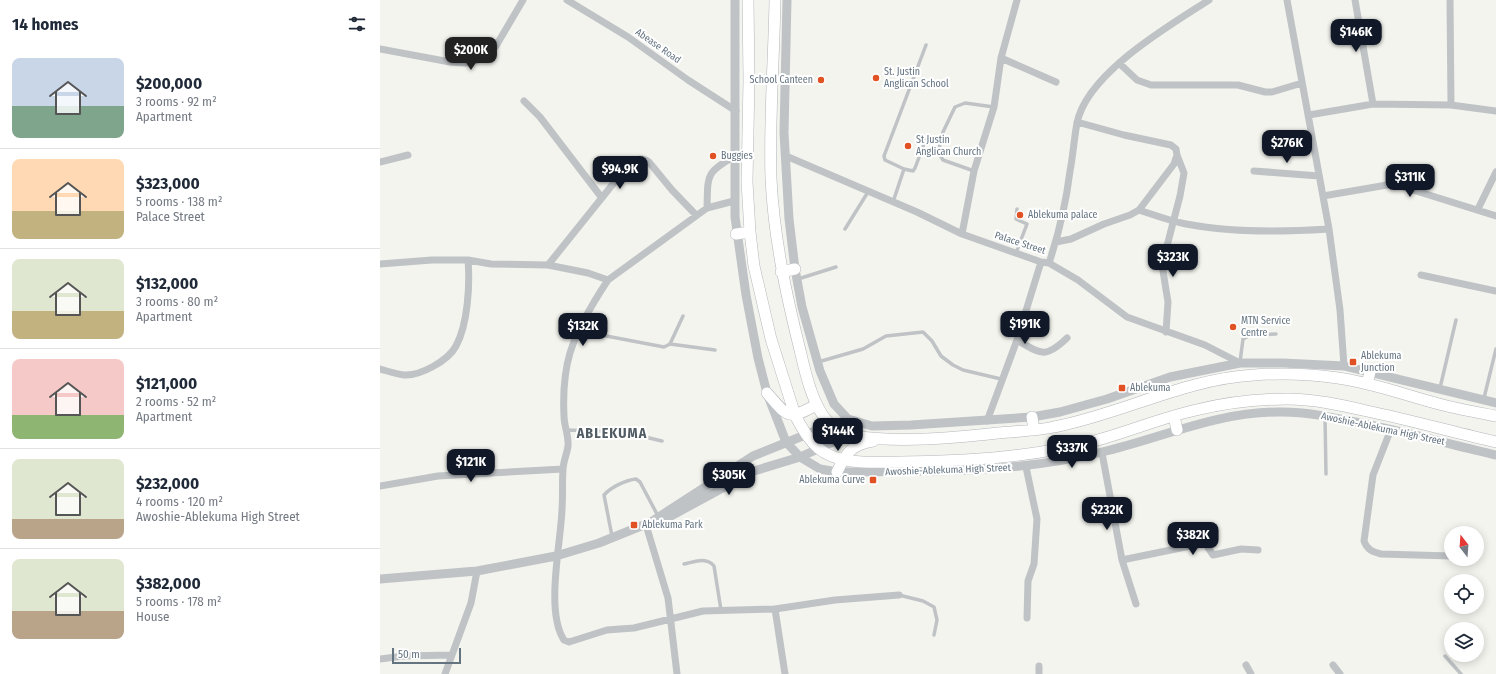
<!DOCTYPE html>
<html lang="en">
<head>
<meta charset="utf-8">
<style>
  body { margin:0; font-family:"Fira Sans Condensed",sans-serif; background:#f2f2f3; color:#1f2937; height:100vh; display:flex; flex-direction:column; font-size:15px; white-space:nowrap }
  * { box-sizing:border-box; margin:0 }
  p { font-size:13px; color:#747a83 }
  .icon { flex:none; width:22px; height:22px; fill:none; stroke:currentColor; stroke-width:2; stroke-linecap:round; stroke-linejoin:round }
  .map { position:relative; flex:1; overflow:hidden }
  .panel { display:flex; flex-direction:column; background:#fff; width:380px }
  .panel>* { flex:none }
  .needle { width:26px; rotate:343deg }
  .buttons { position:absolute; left:1064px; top:526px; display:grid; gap:8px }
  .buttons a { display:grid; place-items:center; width:40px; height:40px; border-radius:50%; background:#fff; box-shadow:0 2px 10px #0003; font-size:20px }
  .scale { position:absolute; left:12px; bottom:10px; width:69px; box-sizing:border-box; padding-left:4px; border:2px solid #637380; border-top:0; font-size:11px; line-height:14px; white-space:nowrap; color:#637380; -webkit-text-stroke:3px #fff; paint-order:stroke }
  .price { position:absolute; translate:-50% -34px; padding:0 9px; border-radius:8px; background:#111827; color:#fff; font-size:13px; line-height:26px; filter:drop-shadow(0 1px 2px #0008) }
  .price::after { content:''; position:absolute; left:50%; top:24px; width:12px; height:9px; margin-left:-6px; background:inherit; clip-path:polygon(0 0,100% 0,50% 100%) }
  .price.on { background:#222; color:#fff }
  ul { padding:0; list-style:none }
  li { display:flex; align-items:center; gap:12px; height:100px; padding:0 12px }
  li+li { border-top:1px solid #e0e1e3 }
  li span { display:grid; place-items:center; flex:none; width:112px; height:80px; border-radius:8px; color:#555 }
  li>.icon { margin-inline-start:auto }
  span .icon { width:48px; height:48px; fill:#fffc; stroke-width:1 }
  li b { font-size:17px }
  h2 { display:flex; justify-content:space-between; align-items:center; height:48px; padding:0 12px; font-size:17px }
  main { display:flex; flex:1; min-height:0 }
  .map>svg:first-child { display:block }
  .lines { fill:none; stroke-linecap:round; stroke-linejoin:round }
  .primary-casing { stroke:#b2b6ba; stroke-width:12 }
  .service { stroke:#bfc3c6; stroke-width:3.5 }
  .minor { stroke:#bfc3c6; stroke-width:7 }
  .tertiary { stroke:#bfc3c6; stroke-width:9 }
  .primary { stroke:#fff; stroke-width:11 }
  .poi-dot { fill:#e05123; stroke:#fff; stroke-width:1.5 }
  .labels { text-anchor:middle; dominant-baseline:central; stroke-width:4; stroke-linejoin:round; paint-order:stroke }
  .street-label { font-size:10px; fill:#637380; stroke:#fff }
  .poi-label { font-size:10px; fill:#637380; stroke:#fff; text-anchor:start }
  .district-label { font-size:14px; font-weight:bold; letter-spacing:1px; fill:#515c65; stroke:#fff }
</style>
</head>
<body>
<main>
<section class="panel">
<h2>14 homes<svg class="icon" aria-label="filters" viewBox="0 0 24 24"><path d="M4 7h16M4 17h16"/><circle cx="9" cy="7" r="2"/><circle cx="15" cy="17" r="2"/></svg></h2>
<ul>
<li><span style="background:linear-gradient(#c9d6e8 60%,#7fa58c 0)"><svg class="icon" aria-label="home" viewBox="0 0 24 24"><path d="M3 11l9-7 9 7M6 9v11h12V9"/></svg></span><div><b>$200,000</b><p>3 rooms · 92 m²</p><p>Apartment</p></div></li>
<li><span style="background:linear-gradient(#ffd9b3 65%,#c2b280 0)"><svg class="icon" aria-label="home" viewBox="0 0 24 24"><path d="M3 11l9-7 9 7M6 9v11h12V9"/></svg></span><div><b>$323,000</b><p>5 rooms · 138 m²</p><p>Palace Street</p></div></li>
<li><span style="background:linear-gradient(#dfe7d0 65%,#c2b280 0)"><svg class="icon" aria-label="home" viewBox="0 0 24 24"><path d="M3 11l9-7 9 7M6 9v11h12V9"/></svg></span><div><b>$132,000</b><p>3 rooms · 80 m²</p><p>Apartment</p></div></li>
<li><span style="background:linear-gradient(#f6c9c9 70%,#8fb573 0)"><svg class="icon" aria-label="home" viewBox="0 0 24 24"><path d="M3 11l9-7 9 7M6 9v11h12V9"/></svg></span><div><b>$121,000</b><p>2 rooms · 52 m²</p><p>Apartment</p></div></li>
<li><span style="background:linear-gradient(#dfe7d0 75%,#b9a48a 0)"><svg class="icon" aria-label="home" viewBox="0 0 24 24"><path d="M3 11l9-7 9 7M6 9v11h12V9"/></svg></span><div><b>$232,000</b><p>4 rooms · 120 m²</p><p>Awoshie-Ablekuma High Street</p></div></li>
<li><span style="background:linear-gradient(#dfe7d0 65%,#b9a48a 0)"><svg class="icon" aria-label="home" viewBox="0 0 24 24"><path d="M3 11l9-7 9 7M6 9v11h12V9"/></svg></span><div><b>$382,000</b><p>5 rooms · 178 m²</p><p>House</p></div></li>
</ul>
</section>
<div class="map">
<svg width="1116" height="674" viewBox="0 0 1116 674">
  <rect width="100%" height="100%" fill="#f4f4ef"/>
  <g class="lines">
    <defs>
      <path id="primary" d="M368,0L369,80L367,182L370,232L374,266L391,339L415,415C421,427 428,439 438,448C459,466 495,462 520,462C584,461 648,458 710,442C746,433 780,418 816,410C845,403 877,399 907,399C934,399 961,405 987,411C1030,420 1073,432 1116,442
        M395,0C394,60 389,120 391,179C394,238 406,294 420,350C425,372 434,413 453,426C458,430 466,435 473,436C520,443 571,438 618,433C637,431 656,431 674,427C742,414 804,379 874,375C902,373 931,374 958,378C995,383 1030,397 1067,406C1083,410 1100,413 1116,416
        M356,234L370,232
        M401,272L415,269
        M987,384L990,372
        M387,393C407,416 408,421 436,405
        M794,416L797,430
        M652,417L654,430
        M457,472C466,453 472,444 493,441"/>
    </defs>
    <use href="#primary" class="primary-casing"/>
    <path class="service" d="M546,45L504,156L505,160L524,169L533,171L535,168L546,139
      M594,171L563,160L558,152L563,132L575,107L585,103L614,107
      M513,202L524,169
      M465,229L488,192
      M636,253L647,224L636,219L637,209
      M418,279L456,267
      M200,331L284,347L290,344L303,316
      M290,344L335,350
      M438,362L483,349L506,336L543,332L552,341L561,356L573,365L583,370L621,379
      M860,362L863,339L871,335L896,334
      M1060,388L1076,320
      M1104,398L1116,349
      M945,417L946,474
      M186,430L244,432L282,441
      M232,536L224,495C231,487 246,480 256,479L260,482L278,516
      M304,564C314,562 326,556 334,566L341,610
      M519,595L543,601L554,607L557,620L554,635
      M1065,656L1081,674"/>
    <path class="minor" d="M187,0L248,37L308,80L356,111
      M907,0L949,229L960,310L964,366
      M975,0L993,104
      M1070,0L1071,105
      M0,49L70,62L85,63L97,60L107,55L116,46L143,0
      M621,58L676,82
      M739,63L757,80L771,85H858L885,92H892L922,83
      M144,101L160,117L222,198
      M929,115L993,104L1071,105L1116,111
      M406,156L537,212L582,234L661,262L669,263L698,280L747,317L825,345L860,363
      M0,162L28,155
      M874,171L939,176
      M943,196L1007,185H1017L1116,216
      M354,201L327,208L228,280C214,301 197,330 190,353C184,373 183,395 184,416C184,426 189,436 188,446C187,454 183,462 183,470C182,483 183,496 182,509C181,543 165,611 184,640L189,642L227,630L254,628L323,611L395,609L455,600L519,595
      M327,208C328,175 325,173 355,156
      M1098,209L1116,172
      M759,210C774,215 790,221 806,224C853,233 902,232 949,229
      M582,234L594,171L614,107L621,58L637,0
      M676,242L691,239L724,224L750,215L759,210L794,164L797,155L796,149L791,145L744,135L697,122
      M669,263C679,233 686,203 690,171C693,156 694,139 697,123C707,73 789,26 829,0
      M0,264L52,260H88L111,264L168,265L208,273L228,280
      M168,265L241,174C249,166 257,153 269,162L292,190L316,215
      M1041,275L1116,291
      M786,332L788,302L782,265L800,196L804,173L797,155
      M637,340C661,354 665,359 687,338
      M0,369C7,371 16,374 24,375C40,376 68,361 76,346C88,324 90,284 88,260
      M607,421L637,340L661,262
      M1011,429L993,475L984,541C987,550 993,552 1001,554L1071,556
      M722,453L742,560L756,604
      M646,467L657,519L654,564L648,581L647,618
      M0,486L58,476L183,469
      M266,525L288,598L297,674
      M742,560L825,543L833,555L861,549L878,550
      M395,609L405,674
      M0,659L24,656L71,655
      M866,665L871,674
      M953,665L960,674
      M65,674L91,603L97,571
      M659,674V666"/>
    <path class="tertiary" d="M355,0V217L366,295L378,358L387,393L406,442L420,457L440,469L457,472C547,471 634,474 722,452C782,438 838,411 902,412C927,412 951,417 975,422C1022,431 1069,444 1116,455
      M407,0L404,133L409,219L415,269L422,307L440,371L454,404L468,419L492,426L531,425L652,417L680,412L727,399L790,377L860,363H903L964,366L1116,403
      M277,519L289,517L374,471L420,457L469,435
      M0,579L97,571L176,556L219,543L271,522L373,456L450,425"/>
    <use href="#primary" class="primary"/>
  </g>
  <g class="poi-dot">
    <circle cx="496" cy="78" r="4"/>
    <circle cx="441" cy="80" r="4"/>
    <circle cx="528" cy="146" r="4"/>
    <circle cx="333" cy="156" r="4"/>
    <circle cx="640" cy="215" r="4"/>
    <circle cx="853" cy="327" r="4"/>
    <rect x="969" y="358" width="8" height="8" rx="2"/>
    <rect x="738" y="384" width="8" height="8" rx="2"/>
    <rect x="489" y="476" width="8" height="8" rx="2"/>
    <rect x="250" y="521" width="8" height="8" rx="2"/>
  </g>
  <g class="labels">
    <g class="street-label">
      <text transform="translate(278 46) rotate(35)">Abease Road</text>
      <text transform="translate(640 243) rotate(18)">Palace Street</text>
      <text transform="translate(1003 429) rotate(12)">Awoshie-Ablekuma High Street</text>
      <text transform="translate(568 470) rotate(-2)">Awoshie-Ablekuma High Street</text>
    </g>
    <g class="poi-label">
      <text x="504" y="72">St. Justin<tspan x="504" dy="12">Anglican School</tspan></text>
      <text x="433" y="80" text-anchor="end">School Canteen</text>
      <text x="536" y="140">St Justin<tspan x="536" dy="12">Anglican Church</tspan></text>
      <text x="341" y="156">Buggies</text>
      <text x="648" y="215">Ablekuma palace</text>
      <text x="861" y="321">MTN Service<tspan x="861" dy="12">Centre</tspan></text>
      <text x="981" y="356">Ablekuma<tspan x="981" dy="12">Junction</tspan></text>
      <text x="750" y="388">Ablekuma</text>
      <text x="485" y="480" text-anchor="end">Ablekuma Curve</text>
      <text x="262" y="525">Ablekuma Park</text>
    </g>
    <g class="district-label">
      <text x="232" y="433">ABLEKUMA</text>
    </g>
  </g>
</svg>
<div class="buttons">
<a><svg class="needle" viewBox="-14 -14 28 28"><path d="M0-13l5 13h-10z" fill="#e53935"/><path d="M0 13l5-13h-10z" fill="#747a83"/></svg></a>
<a><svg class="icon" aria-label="locate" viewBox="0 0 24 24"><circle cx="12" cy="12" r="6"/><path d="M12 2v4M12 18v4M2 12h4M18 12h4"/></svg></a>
<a><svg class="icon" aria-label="layers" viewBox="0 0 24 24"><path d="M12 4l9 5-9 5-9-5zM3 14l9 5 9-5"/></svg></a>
</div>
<div class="scale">50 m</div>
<b class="price" style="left:976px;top:53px">$146K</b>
<b class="price on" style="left:91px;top:71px">$200K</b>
<b class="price" style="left:907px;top:164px">$276K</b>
<b class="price" style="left:240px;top:190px">$94.9K</b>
<b class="price" style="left:1030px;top:198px">$311K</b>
<b class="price" style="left:793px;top:278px">$323K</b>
<b class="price" style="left:645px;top:345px">$191K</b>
<b class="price" style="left:203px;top:347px">$132K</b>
<b class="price" style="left:458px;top:452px">$144K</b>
<b class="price" style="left:692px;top:469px">$337K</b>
<b class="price" style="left:91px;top:483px">$121K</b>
<b class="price" style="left:349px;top:496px">$305K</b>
<b class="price" style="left:727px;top:531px">$232K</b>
<b class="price" style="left:813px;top:556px">$382K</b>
</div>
</main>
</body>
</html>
